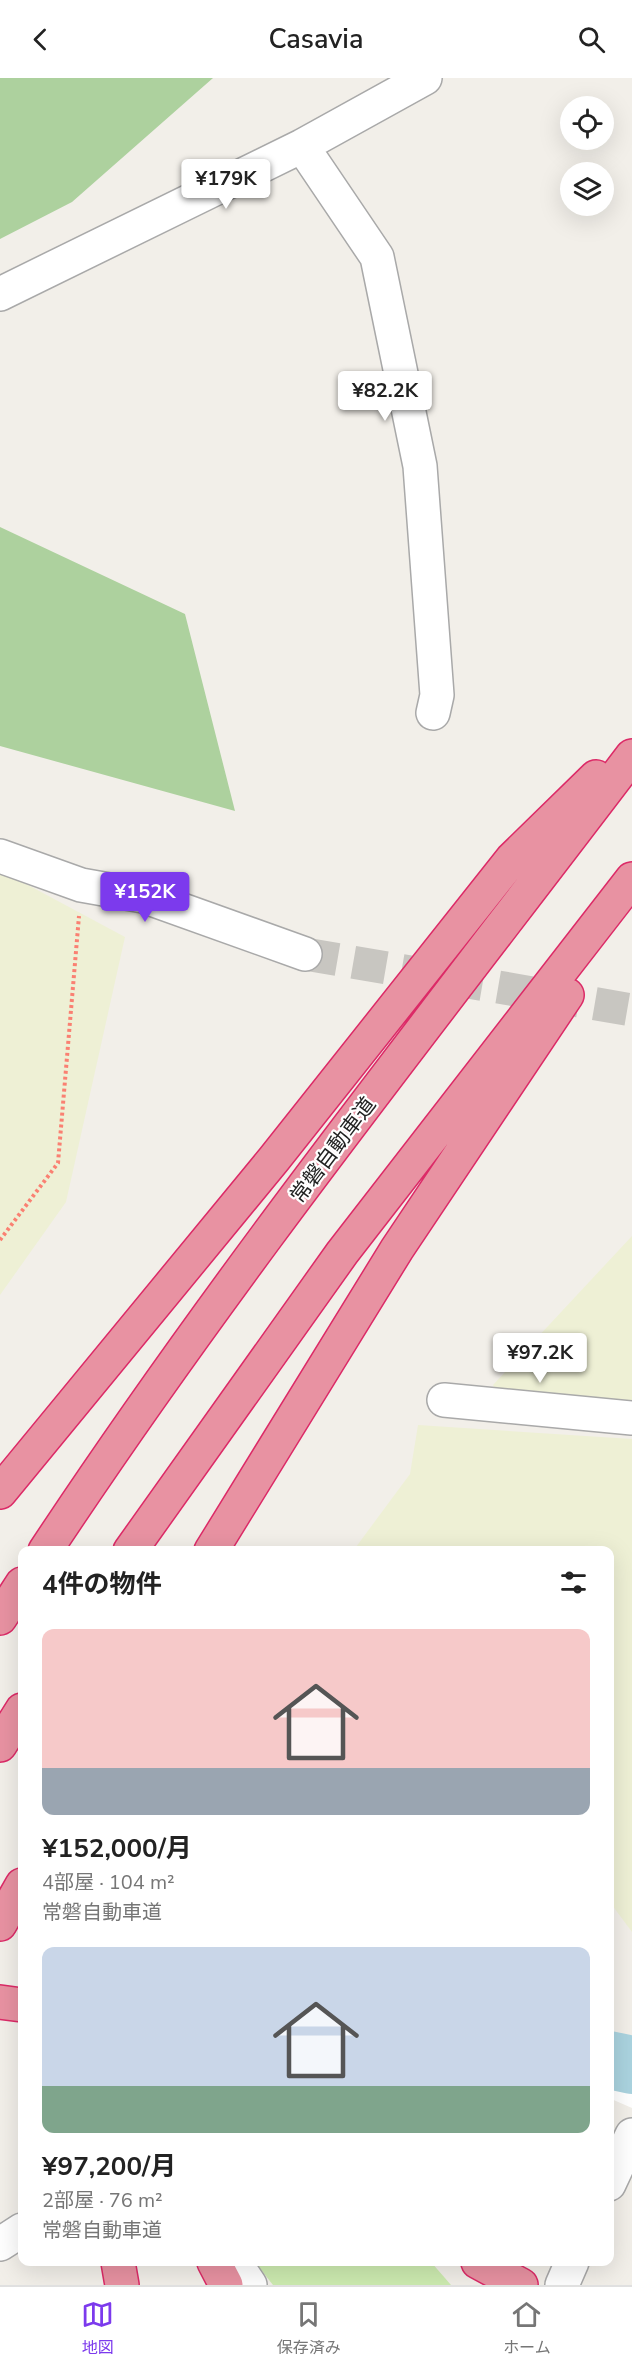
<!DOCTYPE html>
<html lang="ja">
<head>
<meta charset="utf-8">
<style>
  body { margin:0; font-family:"Nunito Sans","Noto Sans JP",sans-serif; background:#f2f2f2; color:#222; height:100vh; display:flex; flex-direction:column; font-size:22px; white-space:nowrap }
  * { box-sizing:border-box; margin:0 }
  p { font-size:20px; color:#767676 }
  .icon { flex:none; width:33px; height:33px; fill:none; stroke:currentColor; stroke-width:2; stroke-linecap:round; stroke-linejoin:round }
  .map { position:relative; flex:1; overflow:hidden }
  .panel { position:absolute; left:18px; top:1468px; width:596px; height:720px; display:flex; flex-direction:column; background:#fff; border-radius:12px; box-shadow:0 6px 24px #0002 }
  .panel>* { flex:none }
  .controls { position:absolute; left:560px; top:18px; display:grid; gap:12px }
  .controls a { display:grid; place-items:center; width:54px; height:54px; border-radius:50%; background:#fff; box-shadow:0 6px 24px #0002; font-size:30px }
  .price { position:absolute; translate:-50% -51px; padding:0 14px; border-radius:6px; background:#fff; color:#222; font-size:20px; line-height:39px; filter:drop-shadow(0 2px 3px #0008) }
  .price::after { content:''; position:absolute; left:50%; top:36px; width:18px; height:14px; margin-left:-9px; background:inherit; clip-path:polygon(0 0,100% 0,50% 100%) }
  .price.selected { background:#7c3aed; color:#fff }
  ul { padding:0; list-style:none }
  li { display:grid; align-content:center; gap:12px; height:318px; padding:0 24px }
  li span { display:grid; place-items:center; height:186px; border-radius:12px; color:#555 }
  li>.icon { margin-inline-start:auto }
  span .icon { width:108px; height:108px; fill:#fffc; stroke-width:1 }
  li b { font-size:26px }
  h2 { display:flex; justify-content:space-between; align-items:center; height:72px; padding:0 24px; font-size:26px }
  header { display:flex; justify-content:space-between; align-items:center; height:78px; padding:0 24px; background:#fff; font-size:27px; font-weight:600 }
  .dock { display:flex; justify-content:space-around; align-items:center; height:84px; border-top:2px solid #e0e0e0; background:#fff; font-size:16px; color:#767676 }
  .dock a { display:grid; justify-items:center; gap:3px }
  .dock .selected { color:#7c3aed }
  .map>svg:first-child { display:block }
  .farmland { fill:#eef0d5 }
  .grass { fill:#cdebb0 }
  .forest { fill:#add19e }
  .pier { fill:#fff }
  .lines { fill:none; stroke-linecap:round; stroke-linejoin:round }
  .river { stroke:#aad3df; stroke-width:58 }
  .minor-tunnel { stroke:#c8c6c1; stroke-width:33; stroke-dasharray:33 16; stroke-linecap:butt }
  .minor-casing { stroke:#a9a9a9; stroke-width:36 }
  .highway-casing { stroke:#dc2a67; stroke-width:36 }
  .path { stroke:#fa8072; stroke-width:4; stroke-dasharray:3 3; stroke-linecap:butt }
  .minor { stroke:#fff; stroke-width:33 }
  .highway { stroke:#e892a2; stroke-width:33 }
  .labels { text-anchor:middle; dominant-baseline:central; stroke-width:4.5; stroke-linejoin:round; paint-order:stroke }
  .street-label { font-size:21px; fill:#222; stroke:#fff }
</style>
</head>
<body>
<header><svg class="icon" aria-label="back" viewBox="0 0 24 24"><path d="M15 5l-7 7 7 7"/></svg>Casavia<svg class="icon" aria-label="search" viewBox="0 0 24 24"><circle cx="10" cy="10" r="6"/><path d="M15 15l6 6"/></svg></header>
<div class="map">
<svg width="632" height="2207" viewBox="0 0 632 2207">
  <rect width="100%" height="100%" fill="#f2efe9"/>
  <path class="farmland" d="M0,792L125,859L66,1124L0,1217Z
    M632,1158V1325L497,1315L493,1307Z
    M418,1347L632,1361V1854L609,1823V1473H353L410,1396Z"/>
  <path class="grass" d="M255,2184H431L451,2207H273Z"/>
  <path class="forest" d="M0,0H213L72,124L0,161Z
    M0,449L185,536L235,733L0,668Z"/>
  <path class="pier" d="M632,1957V2030L609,2020V2005Z"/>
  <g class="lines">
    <path class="river" d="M609,1982L632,1987"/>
    <path class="minor-tunnel" d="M305,876L632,932"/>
    <defs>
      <path id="minor" d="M302,68L377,179L420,388L437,617L433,635
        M0,216L302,68L425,0
        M0,778L81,807L143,818L305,876
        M444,1322L632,1340
        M609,2106L632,2057
        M0,2166L22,2152
        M226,2184L244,2198L250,2207
        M562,2207L572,2184"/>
      <path id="highway" d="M0,1414L274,1081L512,781L596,699
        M45,1473C226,1199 433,940 632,678
        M130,1473L342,1175L632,801
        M211,1473L397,1171L567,917
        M0,1540L22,1506
        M0,1667L22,1632
        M0,1846L22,1807
        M0,1924L22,1927
        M118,2184L122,2207
        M214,2184L226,2207
        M478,2184L521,2207"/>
    </defs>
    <use href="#minor" class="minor-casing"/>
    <use href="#highway" class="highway-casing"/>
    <path class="path" d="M0,1162L58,1085L79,838"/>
    <use href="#minor" class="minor"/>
    <use href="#highway" class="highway"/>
  </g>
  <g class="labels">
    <g class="street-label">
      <text transform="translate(333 1072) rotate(-53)">常磐自動車道</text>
    </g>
  </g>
</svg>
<div class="controls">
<a><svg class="icon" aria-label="locate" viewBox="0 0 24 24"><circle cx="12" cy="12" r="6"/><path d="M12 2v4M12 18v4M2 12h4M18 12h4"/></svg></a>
<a><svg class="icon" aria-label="layers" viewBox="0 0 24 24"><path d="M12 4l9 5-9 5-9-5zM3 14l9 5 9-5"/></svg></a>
</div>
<b class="price" style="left:226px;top:132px">¥179K</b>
<b class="price" style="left:385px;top:344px">¥82.2K</b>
<b class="price selected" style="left:145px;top:845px">¥152K</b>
<b class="price" style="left:540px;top:1306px">¥97.2K</b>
<section class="panel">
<h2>4件の物件<svg class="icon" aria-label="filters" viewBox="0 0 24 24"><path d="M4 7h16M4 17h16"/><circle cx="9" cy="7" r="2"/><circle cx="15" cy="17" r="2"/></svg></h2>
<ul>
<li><span style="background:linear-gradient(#f6c9c9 75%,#9aa5b1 0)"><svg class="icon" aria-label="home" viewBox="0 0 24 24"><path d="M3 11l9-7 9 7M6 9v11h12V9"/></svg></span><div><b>¥152,000/月</b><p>4部屋 · 104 m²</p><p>常磐自動車道</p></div></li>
<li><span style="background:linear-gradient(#c9d6e8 75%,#7fa58c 0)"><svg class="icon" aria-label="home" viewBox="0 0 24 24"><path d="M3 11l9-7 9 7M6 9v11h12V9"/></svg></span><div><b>¥97,200/月</b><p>2部屋 · 76 m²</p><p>常磐自動車道</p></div></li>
</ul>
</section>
</div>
<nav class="dock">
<a class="selected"><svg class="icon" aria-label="map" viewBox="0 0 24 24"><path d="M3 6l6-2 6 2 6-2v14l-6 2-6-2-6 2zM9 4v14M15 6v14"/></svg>地図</a>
<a><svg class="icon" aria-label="saved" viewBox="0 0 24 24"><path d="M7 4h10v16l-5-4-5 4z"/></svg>保存済み</a>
<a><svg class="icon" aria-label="home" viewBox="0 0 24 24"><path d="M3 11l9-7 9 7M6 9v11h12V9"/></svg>ホーム</a>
</nav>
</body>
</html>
